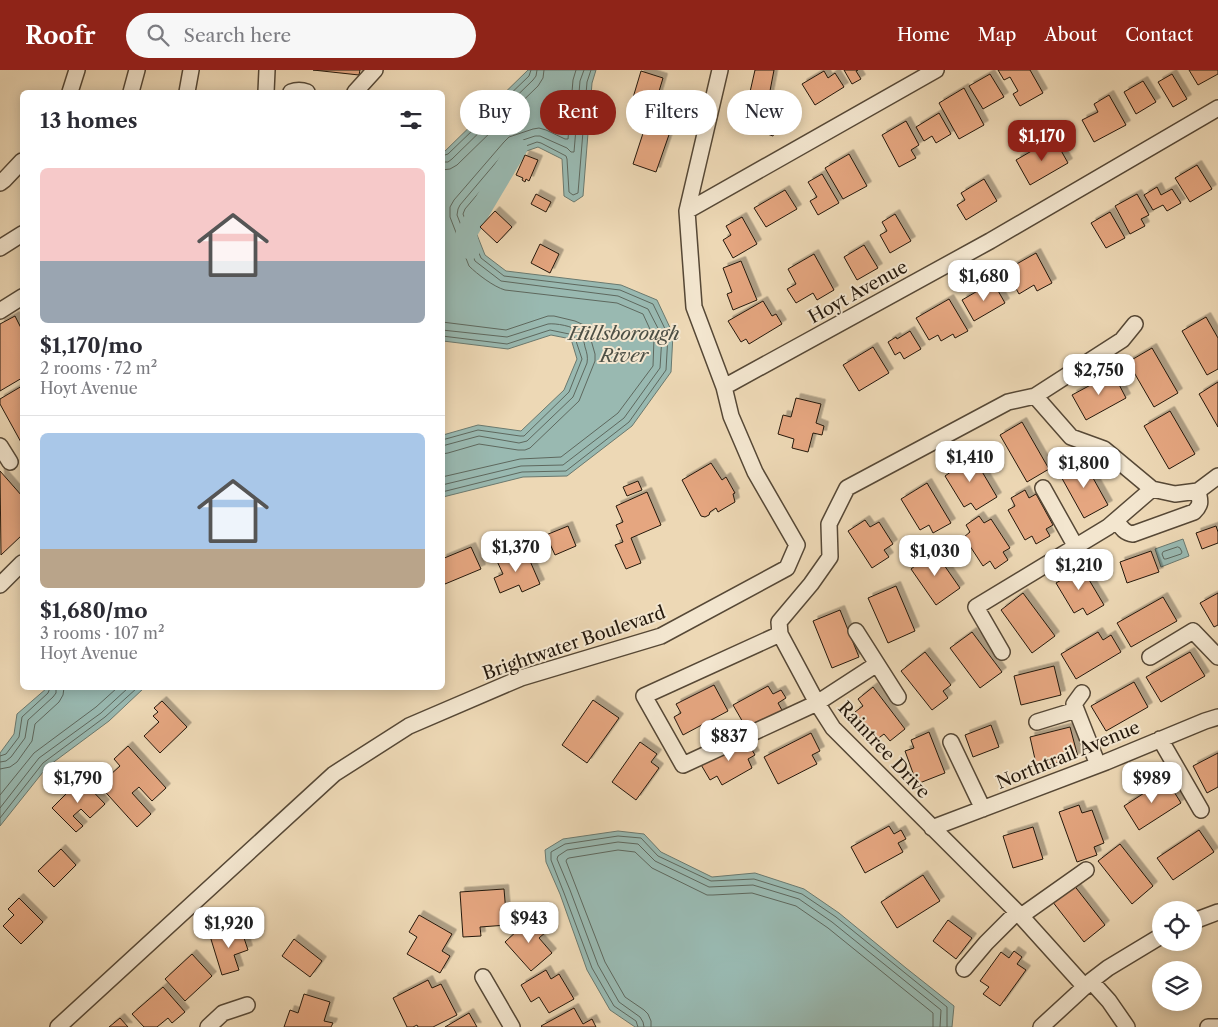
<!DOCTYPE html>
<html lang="en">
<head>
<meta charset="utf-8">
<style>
  body { margin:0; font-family:"Libre Caslon Text",serif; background:#f7f7f7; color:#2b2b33; height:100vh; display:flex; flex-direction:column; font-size:19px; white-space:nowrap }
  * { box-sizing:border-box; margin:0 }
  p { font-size:16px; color:#7c7c81 }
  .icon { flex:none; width:28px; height:28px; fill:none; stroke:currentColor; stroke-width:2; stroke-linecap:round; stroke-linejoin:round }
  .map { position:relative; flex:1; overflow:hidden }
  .sheet { position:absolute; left:20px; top:20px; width:425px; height:600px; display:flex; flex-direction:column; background:#fff; border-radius:8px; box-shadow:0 2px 12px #0003 }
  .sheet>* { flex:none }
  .guide { position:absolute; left:460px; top:20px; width:475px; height:45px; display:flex; gap:10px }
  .buttons { position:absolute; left:1152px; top:831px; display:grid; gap:10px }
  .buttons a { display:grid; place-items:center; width:50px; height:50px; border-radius:50%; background:#fff; box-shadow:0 2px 12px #0003; font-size:25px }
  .price { position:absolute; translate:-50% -42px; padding:0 11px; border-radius:10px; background:#fff; color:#222; font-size:16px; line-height:32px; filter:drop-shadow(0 1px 2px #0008) }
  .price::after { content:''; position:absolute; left:50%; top:30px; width:15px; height:11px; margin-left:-8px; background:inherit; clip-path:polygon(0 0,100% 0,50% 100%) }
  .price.active { background:#8f2418; color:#fff }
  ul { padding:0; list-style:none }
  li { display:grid; align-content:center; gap:10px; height:265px; padding:0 20px }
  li+li { border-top:1px solid #e1e1e2 }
  li span { display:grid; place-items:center; height:155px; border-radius:8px; color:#555 }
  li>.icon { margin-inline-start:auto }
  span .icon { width:90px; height:90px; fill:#fffc; stroke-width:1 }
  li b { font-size:21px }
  h2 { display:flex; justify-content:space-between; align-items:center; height:60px; padding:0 20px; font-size:21px }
  .tag { padding:0 18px; border-radius:22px; background:#fff; box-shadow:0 2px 12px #0003; font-size:18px; line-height:45px }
  .tag.active { background:#8f2418; color:#fff }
  header { display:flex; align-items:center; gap:30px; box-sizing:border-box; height:70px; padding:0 25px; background:#8f2418; color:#fff }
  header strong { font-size:24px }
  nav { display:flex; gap:28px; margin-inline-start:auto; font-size:18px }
  .search { width:350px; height:45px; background:#f7f7f7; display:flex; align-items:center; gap:12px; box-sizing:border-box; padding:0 18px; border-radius:28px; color:#7c7c81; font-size:19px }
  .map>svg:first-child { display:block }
  .water { fill:#99b9b1; stroke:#6a796f }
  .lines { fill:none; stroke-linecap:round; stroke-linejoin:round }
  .shore { stroke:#5e685e; stroke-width:1 }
  .river { stroke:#99b9b1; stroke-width:21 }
  .building { fill:#e5a680; stroke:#24180c; filter:url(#shadow) }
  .minor-casing { stroke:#564836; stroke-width:18 }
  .minor { stroke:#f3e6cf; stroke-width:15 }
  .labels { text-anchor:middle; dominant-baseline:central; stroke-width:4; stroke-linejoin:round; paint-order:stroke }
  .street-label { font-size:18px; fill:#24180c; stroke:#f3e6cf }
  .water-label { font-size:19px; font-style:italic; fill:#4d5046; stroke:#f3e6cf }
</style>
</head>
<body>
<header>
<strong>Roofr</strong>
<div class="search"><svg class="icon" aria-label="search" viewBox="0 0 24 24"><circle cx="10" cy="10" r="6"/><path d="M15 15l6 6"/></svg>Search here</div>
<nav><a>Home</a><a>Map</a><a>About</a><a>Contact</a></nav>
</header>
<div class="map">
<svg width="1218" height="957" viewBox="0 0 1218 957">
  <defs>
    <filter id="shadow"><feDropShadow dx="4.5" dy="-4.5" stdDeviation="0" flood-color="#0004"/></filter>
  </defs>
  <rect width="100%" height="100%" fill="#edd8b5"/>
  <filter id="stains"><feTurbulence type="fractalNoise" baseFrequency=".004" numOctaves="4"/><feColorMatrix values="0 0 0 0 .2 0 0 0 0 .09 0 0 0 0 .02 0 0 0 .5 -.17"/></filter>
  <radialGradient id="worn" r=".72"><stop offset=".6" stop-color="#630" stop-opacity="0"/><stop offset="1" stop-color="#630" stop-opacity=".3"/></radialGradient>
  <path class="water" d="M528,0H596L592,13L583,126L574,132L564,126L562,89L538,77L518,84L468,142L485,185L506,201L621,215L657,230L673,264L671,302L632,356L567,406L523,407L443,427V365L478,355L521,361L564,320L577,289L571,269L551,265L508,279L443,271V83Z
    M1183,469L1189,486L1161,497L1155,479Z
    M47,618H144L109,651L47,697L0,756V683L14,664L17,644Z
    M618,761L644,764L661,782L712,807L755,803L804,819L839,843L906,898L954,936L952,957H635L610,940L587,900L560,824L546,792L545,780L563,769Z"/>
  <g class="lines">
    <path class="shore" d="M442,86L448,84L529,6L531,0
      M442,92H448L452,89L533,10L536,6L537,0
      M442,100L450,99L457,95L538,16L543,8L544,0
      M442,252L506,260L548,246H554L575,251L584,255L589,263L595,284V291L579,331L530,378L525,380H518L479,374L448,383L442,384
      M442,260L507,267L548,254C555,253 574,256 579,262C583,266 584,272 585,277C587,283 588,287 587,293L573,327L527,371L519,373L479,366L442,376
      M442,266L507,274L550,260L574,265L582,289L569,322L524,366H520L478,360L442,370
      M442,407L520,389L561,387L618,343L653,296L654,268L643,244L617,233L505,220C494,217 477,204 469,196L450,147V137L454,130L504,72L509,67L533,59L539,58L546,60L565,69H568L573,10L576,0
      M442,415L521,396L563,395L624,348L660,298L662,266L648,239L618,226L501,211L475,191L457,145L458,139L460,135L509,77L514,73L535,66H540L567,78L571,82H574L580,11L584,0
      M442,422L522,402L566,401L629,352L666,300L668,265L653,234L620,220L504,206L481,188L463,144L465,139L515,80L537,72L541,73L566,86L567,89L569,122L573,125L578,123L587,12L591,0
      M1178,477L1180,478L1182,482L1181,484L1166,489H1164L1162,484L1163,482Z
      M0,686L6,684L19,667L22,647L48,623L50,618
      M0,692L6,691L11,687L25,668L28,650L53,627L56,623V618
      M0,699L10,697L17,692L32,671L35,654L59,632L63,625L64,618
      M0,725L34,683L96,637L117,618
      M0,738L39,688L101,643L128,618
      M0,748L43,693L105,647L137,618
      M638,957L636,951L614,936L592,898L564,823L551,790V782L565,774L618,766L641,768L658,786L711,811L754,809L802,824L836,847L947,937V957
      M644,957L643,952L640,947L619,932L598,895L570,820L557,789L558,786L567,780L618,772L638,774L655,791L709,817L753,815L799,829L832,852L941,940L940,957
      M651,957V951L648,944L644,940L625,927L605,892L566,791L567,789L569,788L618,780L635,782L652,798L707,825H713L752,823L796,836L828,858L933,943V957"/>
    <path class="river" d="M470,179L466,164L517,78"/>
  </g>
  <path class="building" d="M313,0H360L359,5Z
    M755,0H774L769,26L750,22Z
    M844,0H858L856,1L861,9L852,14Z
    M998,0H1030L1043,23L1020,36L1013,24L1018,21L1010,7L1004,10Z
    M1189,0H1218V4L1198,15Z
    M641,1L663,8L654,38L632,31Z
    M824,1L828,8L835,3L844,17L815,35L802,14Z
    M990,4L1004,27L983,39L969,16Z
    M1172,4L1187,29L1173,37L1158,12Z
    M1143,11L1156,32L1136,44L1124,22Z
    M964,18L984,55L959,69L939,33Z
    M1109,25L1126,55L1094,72L1082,50L1098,42L1094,34Z
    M747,39L757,43L758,39L780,47L773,66L756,60L754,64L739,58Z
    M939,43L951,64L936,73L932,66L924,71L916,57Z
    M647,51L671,59L656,102L633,94Z
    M906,51L919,75L911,80L916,88L899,97L882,65Z
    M1054,68L1068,93L1030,115L1016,90Z
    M849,84L867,116L843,129L825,98Z
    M525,85L538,90L529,111L526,109L525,112L522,110L523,108L516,105Z
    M1197,95L1212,119L1190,132L1175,108Z
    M822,104L839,133L818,145L810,131L817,127L808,112Z
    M984,109L997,131L966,150L957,135L965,130L961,123Z
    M1157,117L1161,125L1172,119L1181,133L1167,141L1163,135L1153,140L1144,125Z
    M785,120L797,139L766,157L754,138Z
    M536,124L551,132L546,142L531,134Z
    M1137,124L1149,145L1141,149L1145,156L1130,164L1115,136Z
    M495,141L512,157L497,173L480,157Z
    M1110,142L1125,168L1106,178L1091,153Z
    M895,144L911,171L890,183L880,165L887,161L882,152Z
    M742,147L757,174L733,188L723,170L731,165L726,156Z
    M540,174L559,184L550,203L531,193Z
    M864,175L878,198L857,210L844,187Z
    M1036,183L1052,213L1037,221L1034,215L1019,224L1006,200Z
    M814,184L834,220L817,230L813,223L796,233L787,219L796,214L788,199Z
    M741,191L757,230L733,240L727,224L732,222L723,198Z
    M993,212L1005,233L974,251L962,230Z
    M949,229L968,261L955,268L953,264L941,271L938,265L929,270L916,248Z
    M763,231L772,246L776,244L782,254L749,274L746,269L741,272L728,251Z
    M15,246L22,260V308L0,321V254Z
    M1206,247L1218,268V299L1207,305L1182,261Z
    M910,261L921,279L904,289L900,282L895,285L888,272L896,267L897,269Z
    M873,277L889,303L859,321L843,295Z
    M1152,278L1178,323L1154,337L1128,292Z
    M1113,303L1126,328L1086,350L1072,325Z
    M1218,312V357L1199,324Z
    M22,316V374L0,334V329Z
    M796,328L821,334L816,353L824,356L822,365L813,363L808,382L792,378L794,369L778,364L783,345L791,347Z
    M1170,341L1195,384L1169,399L1144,356Z
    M1022,352L1049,399L1027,412L1000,365Z
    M962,385L967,393L974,388L997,427L976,440L971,433L964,437L945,406L952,401L948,394Z
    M1083,390L1108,435L1084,448L1059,403Z
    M711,393L722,410L726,407L735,423L733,424L735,432L718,442L716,438L710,442L709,445L705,447L701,446L682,410Z
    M0,401L22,426V465L1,485Z
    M638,411L642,420L627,426L623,417Z
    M927,413L951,453L933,463L929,455L920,460L901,429Z
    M1025,420L1029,428L1036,424L1053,455L1046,459L1050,466L1036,474L1032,466L1025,470L1008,440L1015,436L1011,428Z
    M647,422L661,455L631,468L641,493L626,499L615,475L623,472L616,455L623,452L616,436Z
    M979,446L984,453L991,449L1010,478L1003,482L1008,490L995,499L990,491L983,496L964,467L970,462L966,455Z
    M865,450L870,457L879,452L893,474L884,480L889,487L872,498L848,461Z
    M568,456L576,476L555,485L546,465Z
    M1216,456L1218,462V473L1202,479L1196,463Z
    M471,477L481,499L445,514L442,507V489Z
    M922,480L927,488L935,482L960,518L936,535L911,499L919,493L914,486Z
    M515,481L518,488L527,484L540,514L522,522L519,515L500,523L494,508L503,504L496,489Z
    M1151,481L1159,502L1127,513L1120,492Z
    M1069,495L1073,503L1082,498L1104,535L1087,545L1083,538L1074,543L1056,513L1065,508L1060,500Z
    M896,516L915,561L888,573L868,528Z
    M1023,523L1055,566L1032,583L1001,540Z
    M1218,523V555L1214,557L1200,533Z
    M1163,527L1177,551L1131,577L1117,553Z
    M840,540L859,587L832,598L813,551Z
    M972,562L1002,602L980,618L950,578Z
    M1098,562L1103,570L1111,565L1121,582L1076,609L1061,584Z
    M925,582L951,615L943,621L948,628L932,640L901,601Z
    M1190,582L1205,606L1161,632L1146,607Z
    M1054,596L1061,625L1021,635L1014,606Z
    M1134,612L1148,637L1106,661L1091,636Z
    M714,615L728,641L683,665L674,647L681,643L676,634Z
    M768,616L773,624L781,620L786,628L778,633L783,642L748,661L733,635Z
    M873,617L905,659L890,671L884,664L876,670L855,642L863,636L858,629Z
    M593,630L619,648L587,693L562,675Z
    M162,631L187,657L160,683L144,666L159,652L153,646L158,642L154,638Z
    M991,655L999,677L973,687L965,665Z
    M1070,657L1078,687L1037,698L1030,667Z
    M929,662L945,703L917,714L905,681L914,678L911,670Z
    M811,663L820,681L812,685L817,694L778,714L764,687Z
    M745,668L755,685L748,689L752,698L722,715L717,706L710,710L700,693Z
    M640,672L657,684L651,692L659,698L636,730L612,712Z
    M128,676L166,718L152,731L139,717L132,723L151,744L137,757L99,715L120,696L114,689Z
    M1218,683V717L1207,723L1193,696Z
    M81,709L105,734L90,748L81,739L73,746L83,756L76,762L52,738Z
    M1166,709L1181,733L1139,760L1124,736Z
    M1079,735L1082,743L1092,740L1104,773L1094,777L1097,785L1077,792L1059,742Z
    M889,756L894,764L901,760L906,769L898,773L903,782L865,803L851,777Z
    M1033,757L1043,789L1013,798L1003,766Z
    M1199,760L1214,782L1173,810L1157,788Z
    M1120,774L1153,816L1132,834L1098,791Z
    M61,779L76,795L54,817L38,801Z
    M923,805L940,831L897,858L881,832Z
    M1073,814L1105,855L1084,872L1052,831Z
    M504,819L507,855L480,857L481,866L463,867L460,822Z
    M19,828L43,852L21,874L3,856L14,845L8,839Z
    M419,845L452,864L442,881L450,886L440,903L407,884L417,867L409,862Z
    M532,847L546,862L539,868L552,883L531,901L505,872Z
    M948,850L972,868L956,889L933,871Z
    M240,856L248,880L234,885L239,900L222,905L210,866Z
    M294,869L322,891L310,907L282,886Z
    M1014,881L1022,887L1017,894L1026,900L1000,936L983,924L989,917L980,911L1001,882L1009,888Z
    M192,884L212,906L185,931L165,909Z
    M546,900L551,909L559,904L574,929L549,943L539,927L531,932L521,915Z
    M428,910L432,918L441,914L457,945L433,957H418L417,955L413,957H407L393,928Z
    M163,917L185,942L172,953L168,948L157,957H144L132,944Z
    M304,924L330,932L324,951L333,953L331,957H284L290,940L298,943Z
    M574,938L583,954L592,949L596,957H542L541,956Z
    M469,943L477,957H445Z
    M120,948L128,957H109Z"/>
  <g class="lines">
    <defs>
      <path id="minor" d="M70,22L77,0
        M131,22L137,0
        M187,22L191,0
        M266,22L267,0
        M291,22C296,20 302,20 307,22
        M355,22L375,0
        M0,113L4,110L22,91
        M687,141L936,0
        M0,178L22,164
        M0,241L22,227
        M724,317L990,171L1218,38
        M1035,326L1122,270L1135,254
        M0,376L10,392
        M1043,418L1076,477
        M1116,450C1121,457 1124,463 1133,464L1194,442C1202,434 1200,431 1198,421
        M0,515L22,493
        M856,561L898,627
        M780,564L644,626L683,695L817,633L877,594
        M1002,582L976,537L1108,457L1152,419
        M1150,587L1193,561L1218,587
        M1082,623L1074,634L1098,695
        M1037,652L1076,640
        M1160,669L1201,740
        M951,672L983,739
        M932,758L1106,692L1205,651L1218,647
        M1021,846L1086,800
        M1194,851L1218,842
        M964,899L986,873L1017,842
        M483,907L512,957
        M1091,911L1109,931L1127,957
        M1085,917L1021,846L833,658L817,633L780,564L779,552L811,514L830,487L829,454L847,418L1008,332L1035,326L1071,367L1104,379L1152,419L1175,424L1198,421L1218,406
        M58,957L334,704L409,656L521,608L661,566L787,498L797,475L755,402L731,346L724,317L694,237L687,141L720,0
        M208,957L223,943L247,935
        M1041,957L1091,911L1108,898L1161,866
        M1208,957H1218"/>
    </defs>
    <use href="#minor" class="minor-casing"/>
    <use href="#minor" class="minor"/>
  </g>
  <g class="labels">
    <g class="street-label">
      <text transform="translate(858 222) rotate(-29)">Hoyt Avenue</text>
      <text transform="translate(574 573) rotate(-19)">Brightwater Boulevard</text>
      <text transform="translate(884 680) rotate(47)">Raintree Drive</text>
      <text transform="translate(1068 685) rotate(-22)">Northtrail Avenue</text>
    </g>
    <g class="water-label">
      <text x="624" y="263">Hillsborough<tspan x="624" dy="22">River</tspan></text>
    </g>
  </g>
  <rect width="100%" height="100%" filter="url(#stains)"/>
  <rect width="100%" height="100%" fill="url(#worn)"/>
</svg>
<div class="buttons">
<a><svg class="icon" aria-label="locate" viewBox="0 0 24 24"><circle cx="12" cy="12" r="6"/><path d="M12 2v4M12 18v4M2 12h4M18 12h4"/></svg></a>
<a><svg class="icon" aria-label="layers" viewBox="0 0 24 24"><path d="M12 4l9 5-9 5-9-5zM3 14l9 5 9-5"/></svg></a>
</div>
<b class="price active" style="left:1042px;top:92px">$1,170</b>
<b class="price" style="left:984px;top:232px">$1,680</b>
<b class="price" style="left:1099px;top:326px">$2,750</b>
<b class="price" style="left:970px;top:413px">$1,410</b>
<b class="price" style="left:1084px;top:419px">$1,800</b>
<b class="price" style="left:516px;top:503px">$1,370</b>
<b class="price" style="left:935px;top:507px">$1,030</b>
<b class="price" style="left:1079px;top:521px">$1,210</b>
<b class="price" style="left:729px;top:692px">$837</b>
<b class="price" style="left:78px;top:734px">$1,790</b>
<b class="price" style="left:1152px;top:734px">$989</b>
<b class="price" style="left:529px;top:874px">$943</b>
<b class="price" style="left:229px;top:879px">$1,920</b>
<div class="guide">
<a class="tag">Buy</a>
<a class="tag active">Rent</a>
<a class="tag">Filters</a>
<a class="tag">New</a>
</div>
<section class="sheet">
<h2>13 homes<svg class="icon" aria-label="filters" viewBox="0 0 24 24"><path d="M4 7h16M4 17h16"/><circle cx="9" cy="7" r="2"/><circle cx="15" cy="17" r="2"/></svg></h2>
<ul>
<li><span style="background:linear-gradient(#f6c9c9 60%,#9aa5b1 0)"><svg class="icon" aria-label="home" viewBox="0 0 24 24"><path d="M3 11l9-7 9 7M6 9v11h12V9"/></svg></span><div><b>$1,170/mo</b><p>2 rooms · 72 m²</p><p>Hoyt Avenue</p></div></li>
<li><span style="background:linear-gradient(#a9c7e8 75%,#b9a48a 0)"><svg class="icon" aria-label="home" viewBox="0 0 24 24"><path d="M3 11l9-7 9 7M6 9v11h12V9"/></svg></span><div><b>$1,680/mo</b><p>3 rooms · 107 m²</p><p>Hoyt Avenue</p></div></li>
</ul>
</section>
</div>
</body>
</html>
